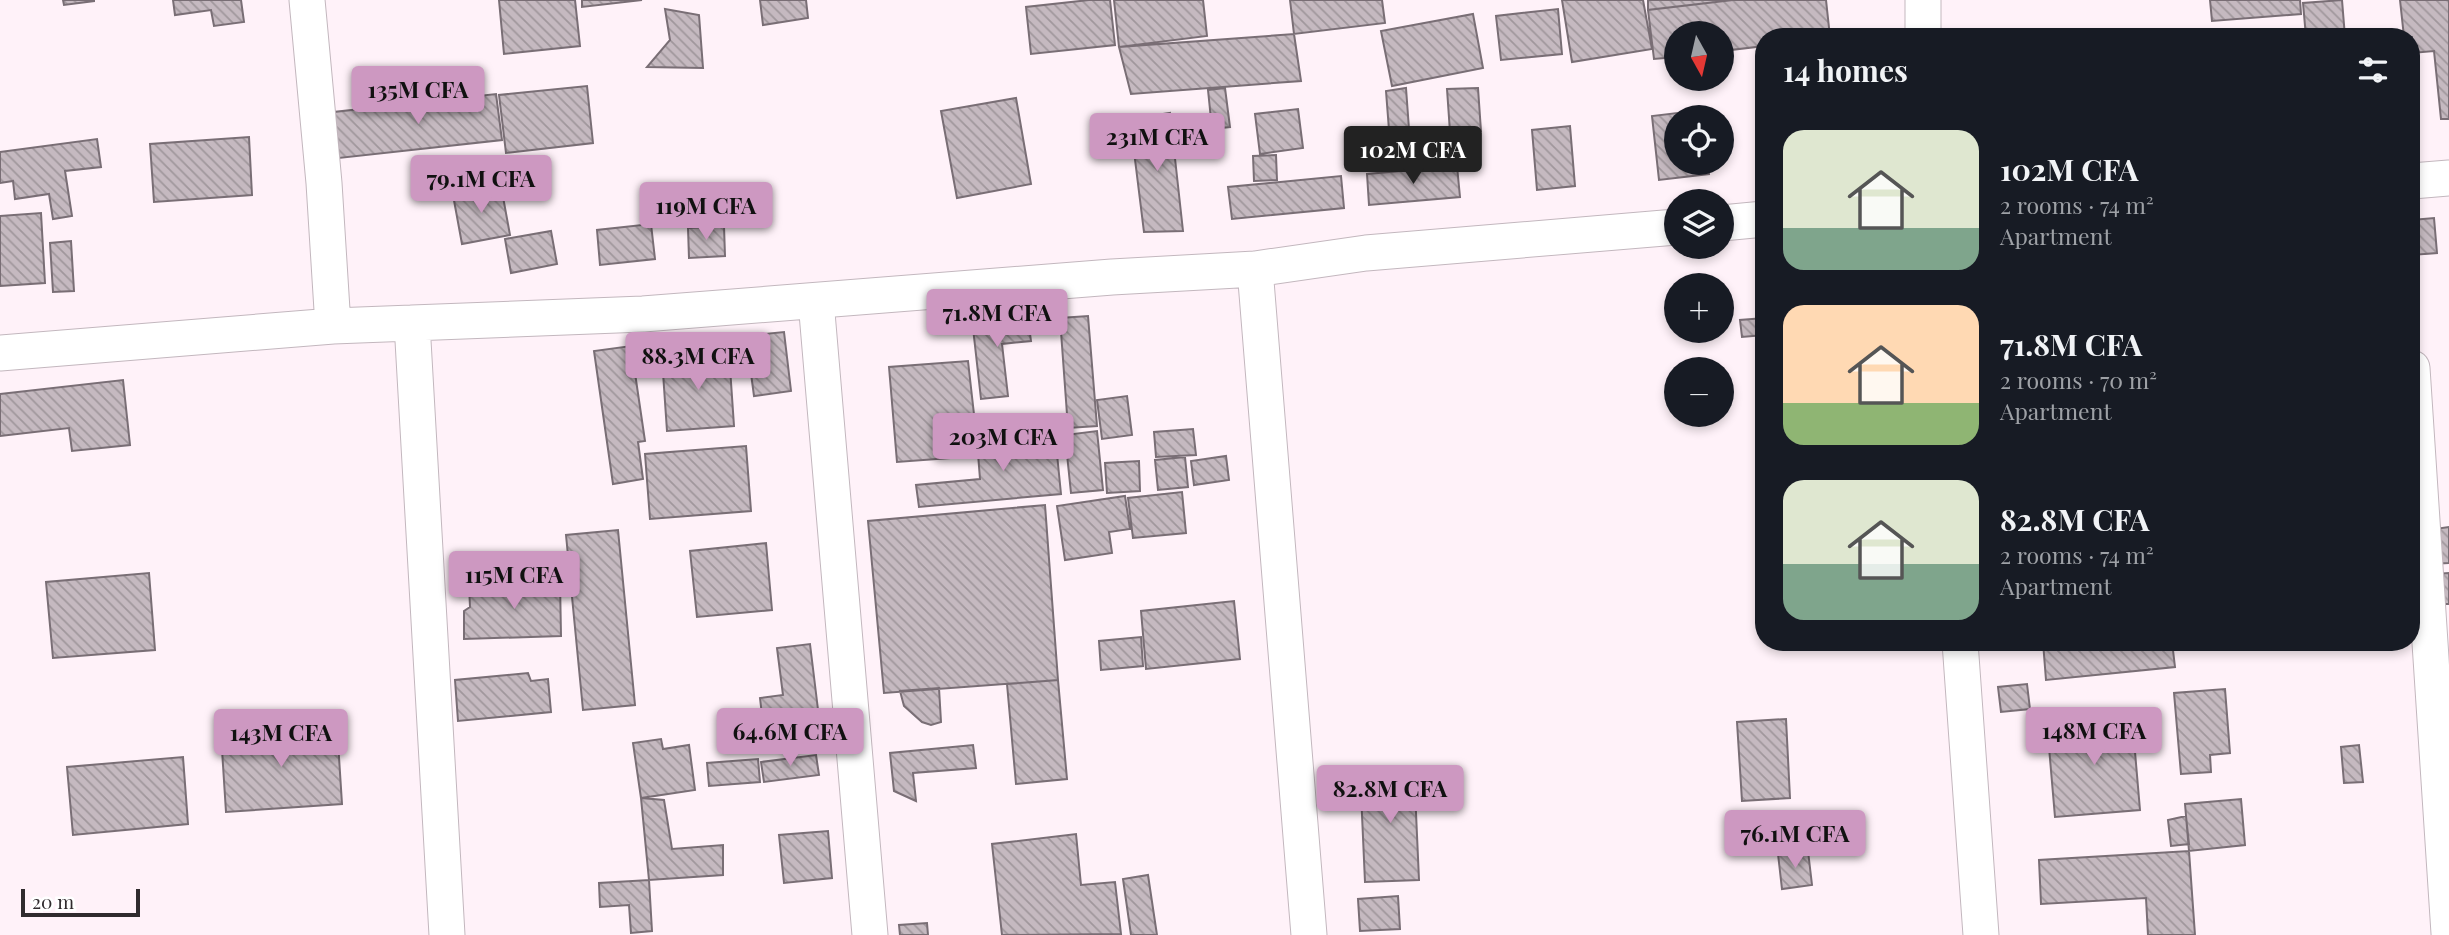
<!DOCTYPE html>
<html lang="en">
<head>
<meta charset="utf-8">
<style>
  body { margin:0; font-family:"Playfair Display",serif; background:#242831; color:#f1f3f6; height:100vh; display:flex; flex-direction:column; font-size:26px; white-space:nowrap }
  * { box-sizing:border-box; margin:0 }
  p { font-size:23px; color:#9ea1a6 }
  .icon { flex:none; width:38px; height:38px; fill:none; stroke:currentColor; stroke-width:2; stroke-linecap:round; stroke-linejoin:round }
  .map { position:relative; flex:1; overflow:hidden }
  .side { position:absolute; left:1755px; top:28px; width:665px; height:623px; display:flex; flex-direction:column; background:#171b24; border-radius:28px; box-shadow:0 4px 10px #0003 }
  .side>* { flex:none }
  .needle { width:46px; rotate:172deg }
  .buttons { position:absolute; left:1664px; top:21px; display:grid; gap:14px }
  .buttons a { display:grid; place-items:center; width:70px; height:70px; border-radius:50%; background:#171b24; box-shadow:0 4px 10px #0003; font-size:35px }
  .scale { position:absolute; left:21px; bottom:18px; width:119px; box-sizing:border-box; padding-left:7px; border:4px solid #302b2e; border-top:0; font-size:19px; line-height:24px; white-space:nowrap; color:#302b2e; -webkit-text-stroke:5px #fff; paint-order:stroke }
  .price { position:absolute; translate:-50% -60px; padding:0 16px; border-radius:7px; background:#cd98c1; color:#111; font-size:23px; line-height:46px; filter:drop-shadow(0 2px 4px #0008) }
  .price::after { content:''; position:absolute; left:50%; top:42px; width:21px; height:16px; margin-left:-10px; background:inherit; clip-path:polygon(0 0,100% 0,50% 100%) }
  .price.on { background:#222; color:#fff }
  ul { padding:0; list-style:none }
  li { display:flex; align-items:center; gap:21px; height:175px; padding:0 28px }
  li span { display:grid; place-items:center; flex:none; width:196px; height:140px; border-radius:21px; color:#555 }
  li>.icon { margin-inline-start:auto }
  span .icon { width:84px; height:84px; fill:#fffc; stroke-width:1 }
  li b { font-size:30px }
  h2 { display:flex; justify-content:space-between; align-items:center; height:84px; padding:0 28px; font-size:30px }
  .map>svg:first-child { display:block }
  .building { fill:url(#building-back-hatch); stroke:#796e75; stroke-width:2 }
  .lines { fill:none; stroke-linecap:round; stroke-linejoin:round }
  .street-casing { stroke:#c3b7be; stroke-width:37 }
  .street { stroke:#fff; stroke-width:35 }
</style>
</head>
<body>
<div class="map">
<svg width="2449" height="935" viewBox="0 0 2449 935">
  <defs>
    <pattern id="building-back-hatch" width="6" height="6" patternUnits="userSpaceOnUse" patternTransform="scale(1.75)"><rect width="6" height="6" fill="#c5b9c0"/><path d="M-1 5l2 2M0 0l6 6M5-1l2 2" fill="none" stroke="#a0979c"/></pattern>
  </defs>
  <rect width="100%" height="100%" fill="#fff2f9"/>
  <path class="building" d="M63,0H94V1L64,5Z
    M173,0H241L244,22L214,26L211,10L175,15Z
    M499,0H575L580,46L504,54Z
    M582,0H642L582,7Z
    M760,0H806L808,18L763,25Z
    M1089,0H1110L1115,45L1031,54L1026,7Z
    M1114,0H1203L1207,36L1119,47Z
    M1290,0H1382L1385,23L1294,34Z
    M1562,0H1643L1652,49L1572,62Z
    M1648,0H1733L1648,10Z
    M1733,0H1826L1830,37H1764V46L1722,51V33H1676V57L1654,59L1648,10Z
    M2210,0H2300L2301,14L2212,21Z
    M2342,0L2345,37H2306L2303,3Z
    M2400,0H2449V119H2441L2434,51L2412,53V37H2404Z
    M665,9L699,15L703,68L647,67L670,40Z
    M1558,9L1562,54L1501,60L1496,16Z
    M1473,14L1483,68L1392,86L1381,31Z
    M1294,34L1301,81L1131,94L1119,47Z
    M587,86L593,143L506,153L499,95Z
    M1225,88L1230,127L1212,129L1208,90Z
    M1406,88L1409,129L1389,130L1386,91Z
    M1478,88L1481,131L1450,132L1447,89Z
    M496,94L502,140L339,158L334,112Z
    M1016,98L1031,184L957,198L941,111Z
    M1298,109L1303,148L1260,154L1255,114Z
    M1702,110L1703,117H1676V163H1708L1709,174L1659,180L1652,116Z
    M1170,113L1183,231L1144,232L1130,119Z
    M1570,126L1575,186L1537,190L1532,130Z
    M249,137L252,195L154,202L150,144Z
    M97,139L101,167L65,171L72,216L53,219L49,194L15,199L13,181L0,183V152Z
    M1457,139L1459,163L1396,168L1395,144Z
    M1276,155L1277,180L1254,181L1253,156Z
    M1457,166L1460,197L1369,205L1367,174Z
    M1341,176L1344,208L1232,219L1228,187Z
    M501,186L510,235L462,244L453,195Z
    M41,213L45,283L0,286V216Z
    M2434,218L2437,253L2412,255V220Z
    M651,224L655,259L600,265L597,230Z
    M724,226L725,256L689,258L688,228Z
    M551,231L557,264L511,273L505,239Z
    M71,241L74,291L53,292L50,243Z
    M1027,312L1031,341L1002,344L1008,396L981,399L972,319Z
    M1088,316L1097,426L1068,428L1060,318Z
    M1764,318V335L1742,337L1740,320Z
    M784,332L791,391L754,396L746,336Z
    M631,346L645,441L638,442L643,479L613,484L594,351Z
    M729,353L734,426L667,431L662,358Z
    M968,361L977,441V456L897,462L889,367Z
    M123,380L130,445L72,451L69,428L0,436V394Z
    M1127,396L1132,435L1102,439L1097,400Z
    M1193,429L1196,455L1156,457L1154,432Z
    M1097,431L1103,490L1071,493L1065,435Z
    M1055,434L1061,494L919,507L916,485L980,479L977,441Z
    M746,446L751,511L650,519L645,454Z
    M1226,456L1229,480L1194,485L1191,461Z
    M1185,457L1188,487L1158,490L1155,460Z
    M1139,461L1140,491L1107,493L1105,463Z
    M1182,492L1186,533L1133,538L1128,498Z
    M1125,496L1130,529L1109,532L1112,553L1065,560L1057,506Z
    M1045,505L1058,680L884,693L868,521Z
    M2449,527V563L2432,564L2428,530Z
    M618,530L635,705L583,710L566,535Z
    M766,543L772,610L697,617L690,551Z
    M149,573L155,650L53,658L46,582Z
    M2449,573V604H2439L2436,574Z
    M560,581L561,636L464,639V611L470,607L469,585Z
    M1234,601L1240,659L1146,669L1141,611Z
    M1141,637L1143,666L1101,670L1099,641Z
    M2043,642H2172L2175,667L2046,680Z
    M810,644L820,726L764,732L760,698L783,695L777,648Z
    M528,673L531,681L548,679L551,712L458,721L455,680Z
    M1058,680L1067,779L1016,784L1007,684Z
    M2027,684L2030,709L2001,712L1998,687Z
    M939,688L941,722L931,725L922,722L904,706L900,691Z
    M2225,689L2230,753L2210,755L2211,772L2181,774L2174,693Z
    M2132,717L2140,810L2055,817L2047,724Z
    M1786,719L1790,798L1742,801L1737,722Z
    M337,726L342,804L226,812L221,734Z
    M661,739L663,749L689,745L695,790L641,798L633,743Z
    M973,745L976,768L913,773L916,801L894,791L890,753Z
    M2359,745L2363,782L2344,783L2341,747Z
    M816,755L819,775L764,782L761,762Z
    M183,757L188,824L73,835L67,767Z
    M758,759L760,782L709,786L707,763Z
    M1414,768L1419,880L1365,882L1360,770Z
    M641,798L664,800L672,849L723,845V875L649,880Z
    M2241,799L2245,845L2189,851L2185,804Z
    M2186,816L2189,844L2171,846L2168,820Z
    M828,831L832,878L784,883L779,835Z
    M1076,834L1081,885L1115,882L1121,934L1002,935L992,844Z
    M1808,851L1812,885L1782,889L1778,854Z
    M2189,851L2195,935H2148L2146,898L2041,904L2039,860Z
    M1148,875L1157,935H1131L1123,879Z
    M649,880L652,931L631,933L629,905L600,907L599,883Z
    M1398,896L1400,929L1360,931L1358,899Z
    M927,923L928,935H900L899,925Z"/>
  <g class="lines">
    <defs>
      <path id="street" d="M307,0L324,183L333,326
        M1923,0V37
        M2412,181L2449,178
        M1722,223L1764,219
        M1255,269L1309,935
        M816,301L870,935
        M412,323L447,935
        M0,353L333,326L643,314L1112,277L1255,269L1366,253L1676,227
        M2412,368L2449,933
        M1960,642L1981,935"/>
    </defs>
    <use href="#street" class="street-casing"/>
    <use href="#street" class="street"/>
  </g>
</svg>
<div class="buttons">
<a><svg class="needle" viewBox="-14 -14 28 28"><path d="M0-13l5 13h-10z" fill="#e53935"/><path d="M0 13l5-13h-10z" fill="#9ea1a6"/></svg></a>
<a><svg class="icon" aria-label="locate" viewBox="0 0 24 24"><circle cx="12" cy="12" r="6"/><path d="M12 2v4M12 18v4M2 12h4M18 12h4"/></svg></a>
<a><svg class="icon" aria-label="layers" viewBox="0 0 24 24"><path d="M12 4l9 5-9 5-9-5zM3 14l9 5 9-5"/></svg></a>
<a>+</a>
<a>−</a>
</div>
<div class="scale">20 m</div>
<b class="price" style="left:418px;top:126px">135M CFA</b>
<b class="price" style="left:1157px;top:173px">231M CFA</b>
<b class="price on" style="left:1413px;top:186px">102M CFA</b>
<b class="price" style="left:481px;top:215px">79.1M CFA</b>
<b class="price" style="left:706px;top:242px">119M CFA</b>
<b class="price" style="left:997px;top:349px">71.8M CFA</b>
<b class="price" style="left:698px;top:392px">88.3M CFA</b>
<b class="price" style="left:1003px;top:473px">203M CFA</b>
<b class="price" style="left:514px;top:611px">115M CFA</b>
<b class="price" style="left:2094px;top:767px">148M CFA</b>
<b class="price" style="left:790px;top:768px">64.6M CFA</b>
<b class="price" style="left:281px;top:769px">143M CFA</b>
<b class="price" style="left:1390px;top:825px">82.8M CFA</b>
<b class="price" style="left:1795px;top:870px">76.1M CFA</b>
<section class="side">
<h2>14 homes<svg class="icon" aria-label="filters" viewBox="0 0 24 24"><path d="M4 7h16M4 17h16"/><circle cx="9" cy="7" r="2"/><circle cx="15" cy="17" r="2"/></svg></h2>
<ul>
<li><span style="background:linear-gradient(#dfe7d0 70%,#7fa58c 0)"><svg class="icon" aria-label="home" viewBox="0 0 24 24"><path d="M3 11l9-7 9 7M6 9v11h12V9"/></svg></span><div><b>102M CFA</b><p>2 rooms · 74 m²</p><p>Apartment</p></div></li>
<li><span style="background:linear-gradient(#ffd9b3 70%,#8fb573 0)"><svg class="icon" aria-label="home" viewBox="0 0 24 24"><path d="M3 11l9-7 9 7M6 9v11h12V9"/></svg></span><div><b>71.8M CFA</b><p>2 rooms · 70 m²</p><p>Apartment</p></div></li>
<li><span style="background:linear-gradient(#dfe7d0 60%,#7fa58c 0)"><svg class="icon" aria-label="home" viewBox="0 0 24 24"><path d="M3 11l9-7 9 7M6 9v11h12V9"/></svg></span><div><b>82.8M CFA</b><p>2 rooms · 74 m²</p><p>Apartment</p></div></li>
</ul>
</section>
</div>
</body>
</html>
